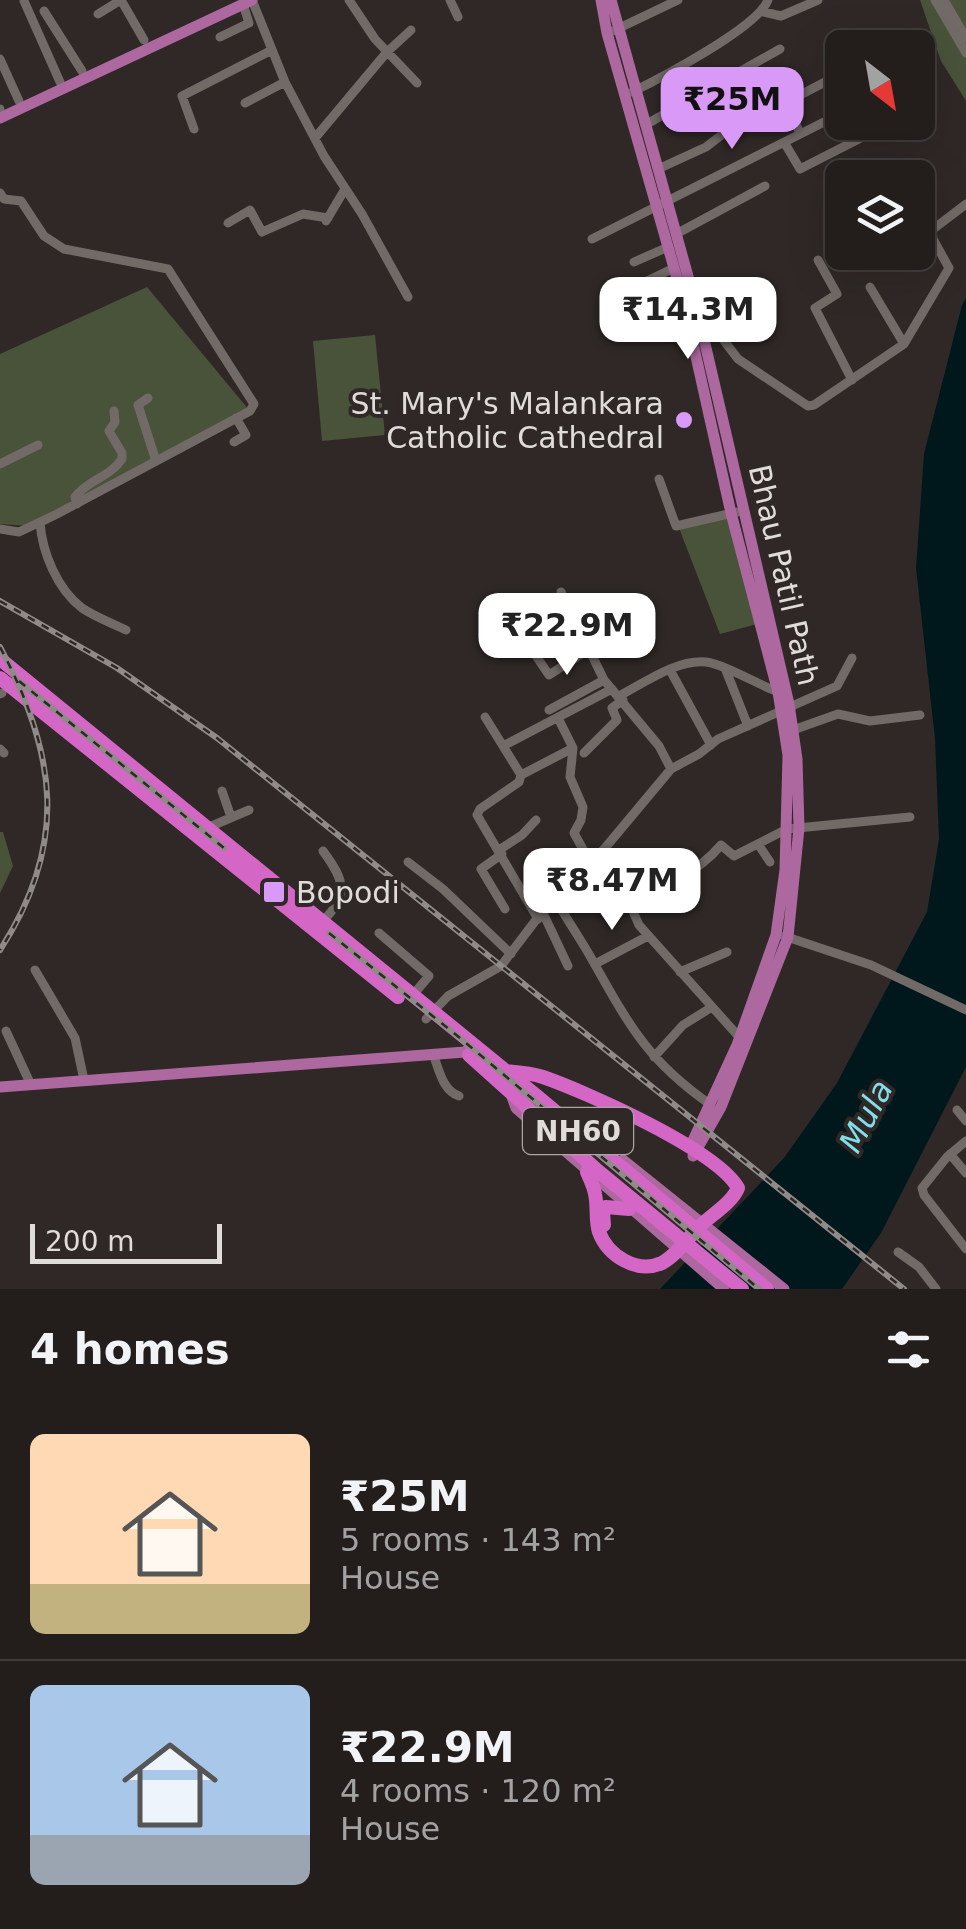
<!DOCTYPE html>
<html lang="en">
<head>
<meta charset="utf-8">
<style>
  body { margin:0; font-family:"DejaVu Sans",sans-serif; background:#2f2b29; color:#f1f3f6; height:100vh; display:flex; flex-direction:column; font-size:38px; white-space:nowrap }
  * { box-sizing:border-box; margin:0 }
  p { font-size:32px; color:#a3a2a3 }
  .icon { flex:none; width:55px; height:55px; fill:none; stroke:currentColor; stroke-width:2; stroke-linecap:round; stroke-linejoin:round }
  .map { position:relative; height:1289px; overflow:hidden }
  .drawer { display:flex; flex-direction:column; background:#231e1c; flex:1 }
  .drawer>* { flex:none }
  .needle { width:65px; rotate:149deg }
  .controls { position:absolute; left:825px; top:30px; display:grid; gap:20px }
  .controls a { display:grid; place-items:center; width:110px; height:110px; border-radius:15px; background:#231e1c; box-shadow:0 10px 40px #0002,0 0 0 2px #403c3b; font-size:50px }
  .scale { position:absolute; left:30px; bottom:25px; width:192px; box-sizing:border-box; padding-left:10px; border:5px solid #e0dcda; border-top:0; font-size:28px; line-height:35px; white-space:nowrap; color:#e0dcda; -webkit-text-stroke:8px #2f2826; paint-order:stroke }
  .price { position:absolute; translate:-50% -85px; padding:0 22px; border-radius:20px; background:#fff; color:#222; font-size:32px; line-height:65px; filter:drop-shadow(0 2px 5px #0008) }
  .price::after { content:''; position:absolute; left:50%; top:60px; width:30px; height:22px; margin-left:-15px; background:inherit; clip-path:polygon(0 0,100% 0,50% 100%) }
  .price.selected { background:#d99af7; color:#111 }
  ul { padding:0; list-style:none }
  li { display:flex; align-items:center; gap:30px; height:250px; padding:0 30px }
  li+li { border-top:2px solid #403c3b }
  li span { display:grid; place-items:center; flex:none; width:280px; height:200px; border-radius:15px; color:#555 }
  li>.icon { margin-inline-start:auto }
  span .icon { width:120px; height:120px; fill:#fffc; stroke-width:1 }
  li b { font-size:42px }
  h2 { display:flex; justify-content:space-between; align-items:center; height:120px; padding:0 30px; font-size:42px }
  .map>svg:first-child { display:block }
  .green { fill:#49533a }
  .water { fill:#00181b }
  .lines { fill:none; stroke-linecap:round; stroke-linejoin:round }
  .minor { stroke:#716a67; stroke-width:9 }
  .major { stroke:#ac689f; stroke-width:11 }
  .highway { stroke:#d466c5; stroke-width:14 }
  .rail-casing { stroke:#908b89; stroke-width:6 }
  .rail { stroke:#2f2826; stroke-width:2.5; stroke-dasharray:8; stroke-linecap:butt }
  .poi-dot { fill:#d99af7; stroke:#2f2826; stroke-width:4 }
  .labels { text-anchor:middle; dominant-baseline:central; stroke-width:8; stroke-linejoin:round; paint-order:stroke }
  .shield { fill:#2f2826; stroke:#aba6a4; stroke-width:2.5 }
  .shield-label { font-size:28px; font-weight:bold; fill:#e0dcda }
  .poi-label { font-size:30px; fill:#e0dcda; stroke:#2f2826; text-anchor:end }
  .street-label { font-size:30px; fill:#e0dcda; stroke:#2f2826 }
  .water-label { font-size:32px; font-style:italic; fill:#80e0ea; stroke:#2f2826 }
</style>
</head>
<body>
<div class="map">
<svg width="966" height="1289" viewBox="0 0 966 1289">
  <rect width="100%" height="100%" fill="#2f2826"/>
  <path class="green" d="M920,0H966V101L941,61Z
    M147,287L249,410L42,527L0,524V354Z
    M375,335L385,435L322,441L313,341Z
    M729,517L757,624L720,634L679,528Z
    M0,832H3L13,866L0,893Z"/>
  <path class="water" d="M966,298V1067L881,1233L842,1289H660L784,1158L837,1083L927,912L939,839L935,739L916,568L924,454L962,305Z"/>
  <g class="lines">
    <path class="minor" d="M121,0L144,40
      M252,0L285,82L324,156L362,214L408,297
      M349,0L375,39L417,83
      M450,0L458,17
      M935,0L966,53
      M944,0L966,38
      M24,1L60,82
      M44,11L82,71
      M764,12L781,16L818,0
      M98,14L121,0
      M613,31L678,0
      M220,37L249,23L243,4
      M0,59L19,101
      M918,76L931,103L918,110
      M632,92C661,78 758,27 768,0
      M245,103L285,82
      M0,109V110
      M645,125L780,49
      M194,129L182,96L272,50
      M800,134L787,102L842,73
      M315,138L387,52L411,30
      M784,142L800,169L892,122
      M658,169L706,147L754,110L791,98
      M0,193L4,199L21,201L44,236L64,249L168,269L254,404L250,411L57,514L19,532L0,529
      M326,221L345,189
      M228,223L250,210L262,232L303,214L328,218
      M676,234L765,186
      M592,239L842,113
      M818,260L837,294L815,308L852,380
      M634,262L668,247
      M870,287L904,344
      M626,291L674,268
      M696,321L712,325L738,359L808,406L814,405L904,344L949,268L933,239L932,230L966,204
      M148,398L138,405L156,461
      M234,442L246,435L236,418
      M0,464L38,445
      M659,479L676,526L737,512
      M77,504L75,497C88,480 110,477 122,459V453L109,431L115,422L114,411
      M40,522C42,552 57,589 82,608C95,617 112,623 126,630
      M561,592L604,680L659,746L671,769
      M539,612L569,662
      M521,634L549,675L589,649
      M725,668L748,726
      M670,670L711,745
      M0,694L2,693
      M619,696C644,683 677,659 706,662C724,664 759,685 778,692
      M549,710L604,680
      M485,717L521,775L573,748
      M558,718L573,748L570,777L583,807L581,820L574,833L590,862
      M793,730L838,714L870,721L920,715
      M503,746L612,689
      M0,749L4,753
      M584,753L617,720L612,708L623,700
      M521,775L519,782L480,809L477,815L538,919
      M222,791L231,817
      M207,828L249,810
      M758,844L770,862
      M605,848L639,925L740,1038
      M499,850L522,835L536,820
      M502,854L481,869L505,909
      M408,862L443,889L511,954
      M619,877L631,872L645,880C657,876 668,879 679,876C695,871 711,857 721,845L734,856L787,829L910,817
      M554,897C567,920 582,941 594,963C630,1027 649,1062 711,1105
      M543,913L568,966
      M321,923C349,895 346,882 323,851
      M379,933L429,976L412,996
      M784,936L871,965L966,1010
      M595,964L648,936
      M35,970L75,1038L84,1080
      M680,972L727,952
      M426,1019L448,996L501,966L561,887L605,848L671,769L699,754L718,739L837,686L852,658
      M6,1031L31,1085
      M433,1054C439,1069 442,1090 459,1096
      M654,1057L683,1025L712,1007
      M957,1110L966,1121
      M966,1141L947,1157L922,1188L924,1195L966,1249
      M950,1154L966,1173
      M898,1252L919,1267L936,1289"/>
    <path class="major" d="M601,0L607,33L684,303L731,513L778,692L788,755L785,870L776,935L737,1045L690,1147
      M611,0L696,305L789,704L797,759L799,828L788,937L721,1107L693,1156
      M0,118L252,0
      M0,1087L465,1052L472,1046
      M511,1094L516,1108L724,1289
      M623,1160L784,1289"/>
    <path class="highway" d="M0,659L538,1097L767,1289
      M0,678L398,997
      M469,1055L598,1171L742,1289
      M504,1071C517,1072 531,1073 543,1077C586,1092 717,1150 738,1188C731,1205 707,1217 695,1231C685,1242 675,1256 662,1263C637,1274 608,1256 599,1232C595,1220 598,1207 595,1194C594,1187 590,1179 587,1172
      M604,1225L603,1212L606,1207L629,1209"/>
    <defs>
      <path id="rail" d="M0,601L117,668L217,738L904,1289
        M0,647C57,754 69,844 0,950
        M19,681L224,848
        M329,933L460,1038L759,1289"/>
    </defs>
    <use href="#rail" class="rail-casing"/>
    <use href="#rail" class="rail"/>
  </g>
  <g class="poi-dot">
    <circle cx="684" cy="420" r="10"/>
    <rect x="262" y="880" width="24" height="24" rx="5"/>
  </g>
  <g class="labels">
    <rect class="shield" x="523" y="1108" width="110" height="46" rx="8"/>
    <g class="shield-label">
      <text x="578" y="1131">NH60</text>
    </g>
    <g class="poi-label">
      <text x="664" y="403">St. Mary's Malankara<tspan x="664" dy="34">Catholic Cathedral</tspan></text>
      <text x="296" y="892" text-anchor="start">Bopodi</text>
    </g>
    <g class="street-label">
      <text transform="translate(784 575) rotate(77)">Bhau Patil Path</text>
    </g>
    <g class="water-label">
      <text transform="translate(866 1116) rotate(-62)">Mula</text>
    </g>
  </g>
</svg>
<div class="controls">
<a><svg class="needle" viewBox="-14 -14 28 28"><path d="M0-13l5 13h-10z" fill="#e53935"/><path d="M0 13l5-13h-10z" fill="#a3a2a3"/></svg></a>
<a><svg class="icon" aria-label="layers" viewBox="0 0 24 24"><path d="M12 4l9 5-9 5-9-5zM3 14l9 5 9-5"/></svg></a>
</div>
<div class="scale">200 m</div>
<b class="price selected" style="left:732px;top:152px">₹25M</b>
<b class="price" style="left:688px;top:362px">₹14.3M</b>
<b class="price" style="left:567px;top:678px">₹22.9M</b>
<b class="price" style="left:612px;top:933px">₹8.47M</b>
</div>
<section class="drawer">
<h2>4 homes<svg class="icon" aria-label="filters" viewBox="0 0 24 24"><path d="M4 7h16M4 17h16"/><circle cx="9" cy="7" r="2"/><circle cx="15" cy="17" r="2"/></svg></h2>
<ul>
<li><span style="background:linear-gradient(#ffd9b3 75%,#c2b280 0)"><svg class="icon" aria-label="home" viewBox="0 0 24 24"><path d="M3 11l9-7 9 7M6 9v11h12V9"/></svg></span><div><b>₹25M</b><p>5 rooms · 143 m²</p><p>House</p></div></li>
<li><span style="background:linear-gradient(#a9c7e8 75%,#9aa5b1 0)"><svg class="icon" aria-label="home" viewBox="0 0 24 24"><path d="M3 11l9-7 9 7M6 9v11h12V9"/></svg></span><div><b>₹22.9M</b><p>4 rooms · 120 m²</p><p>House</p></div></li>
</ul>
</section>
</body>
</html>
